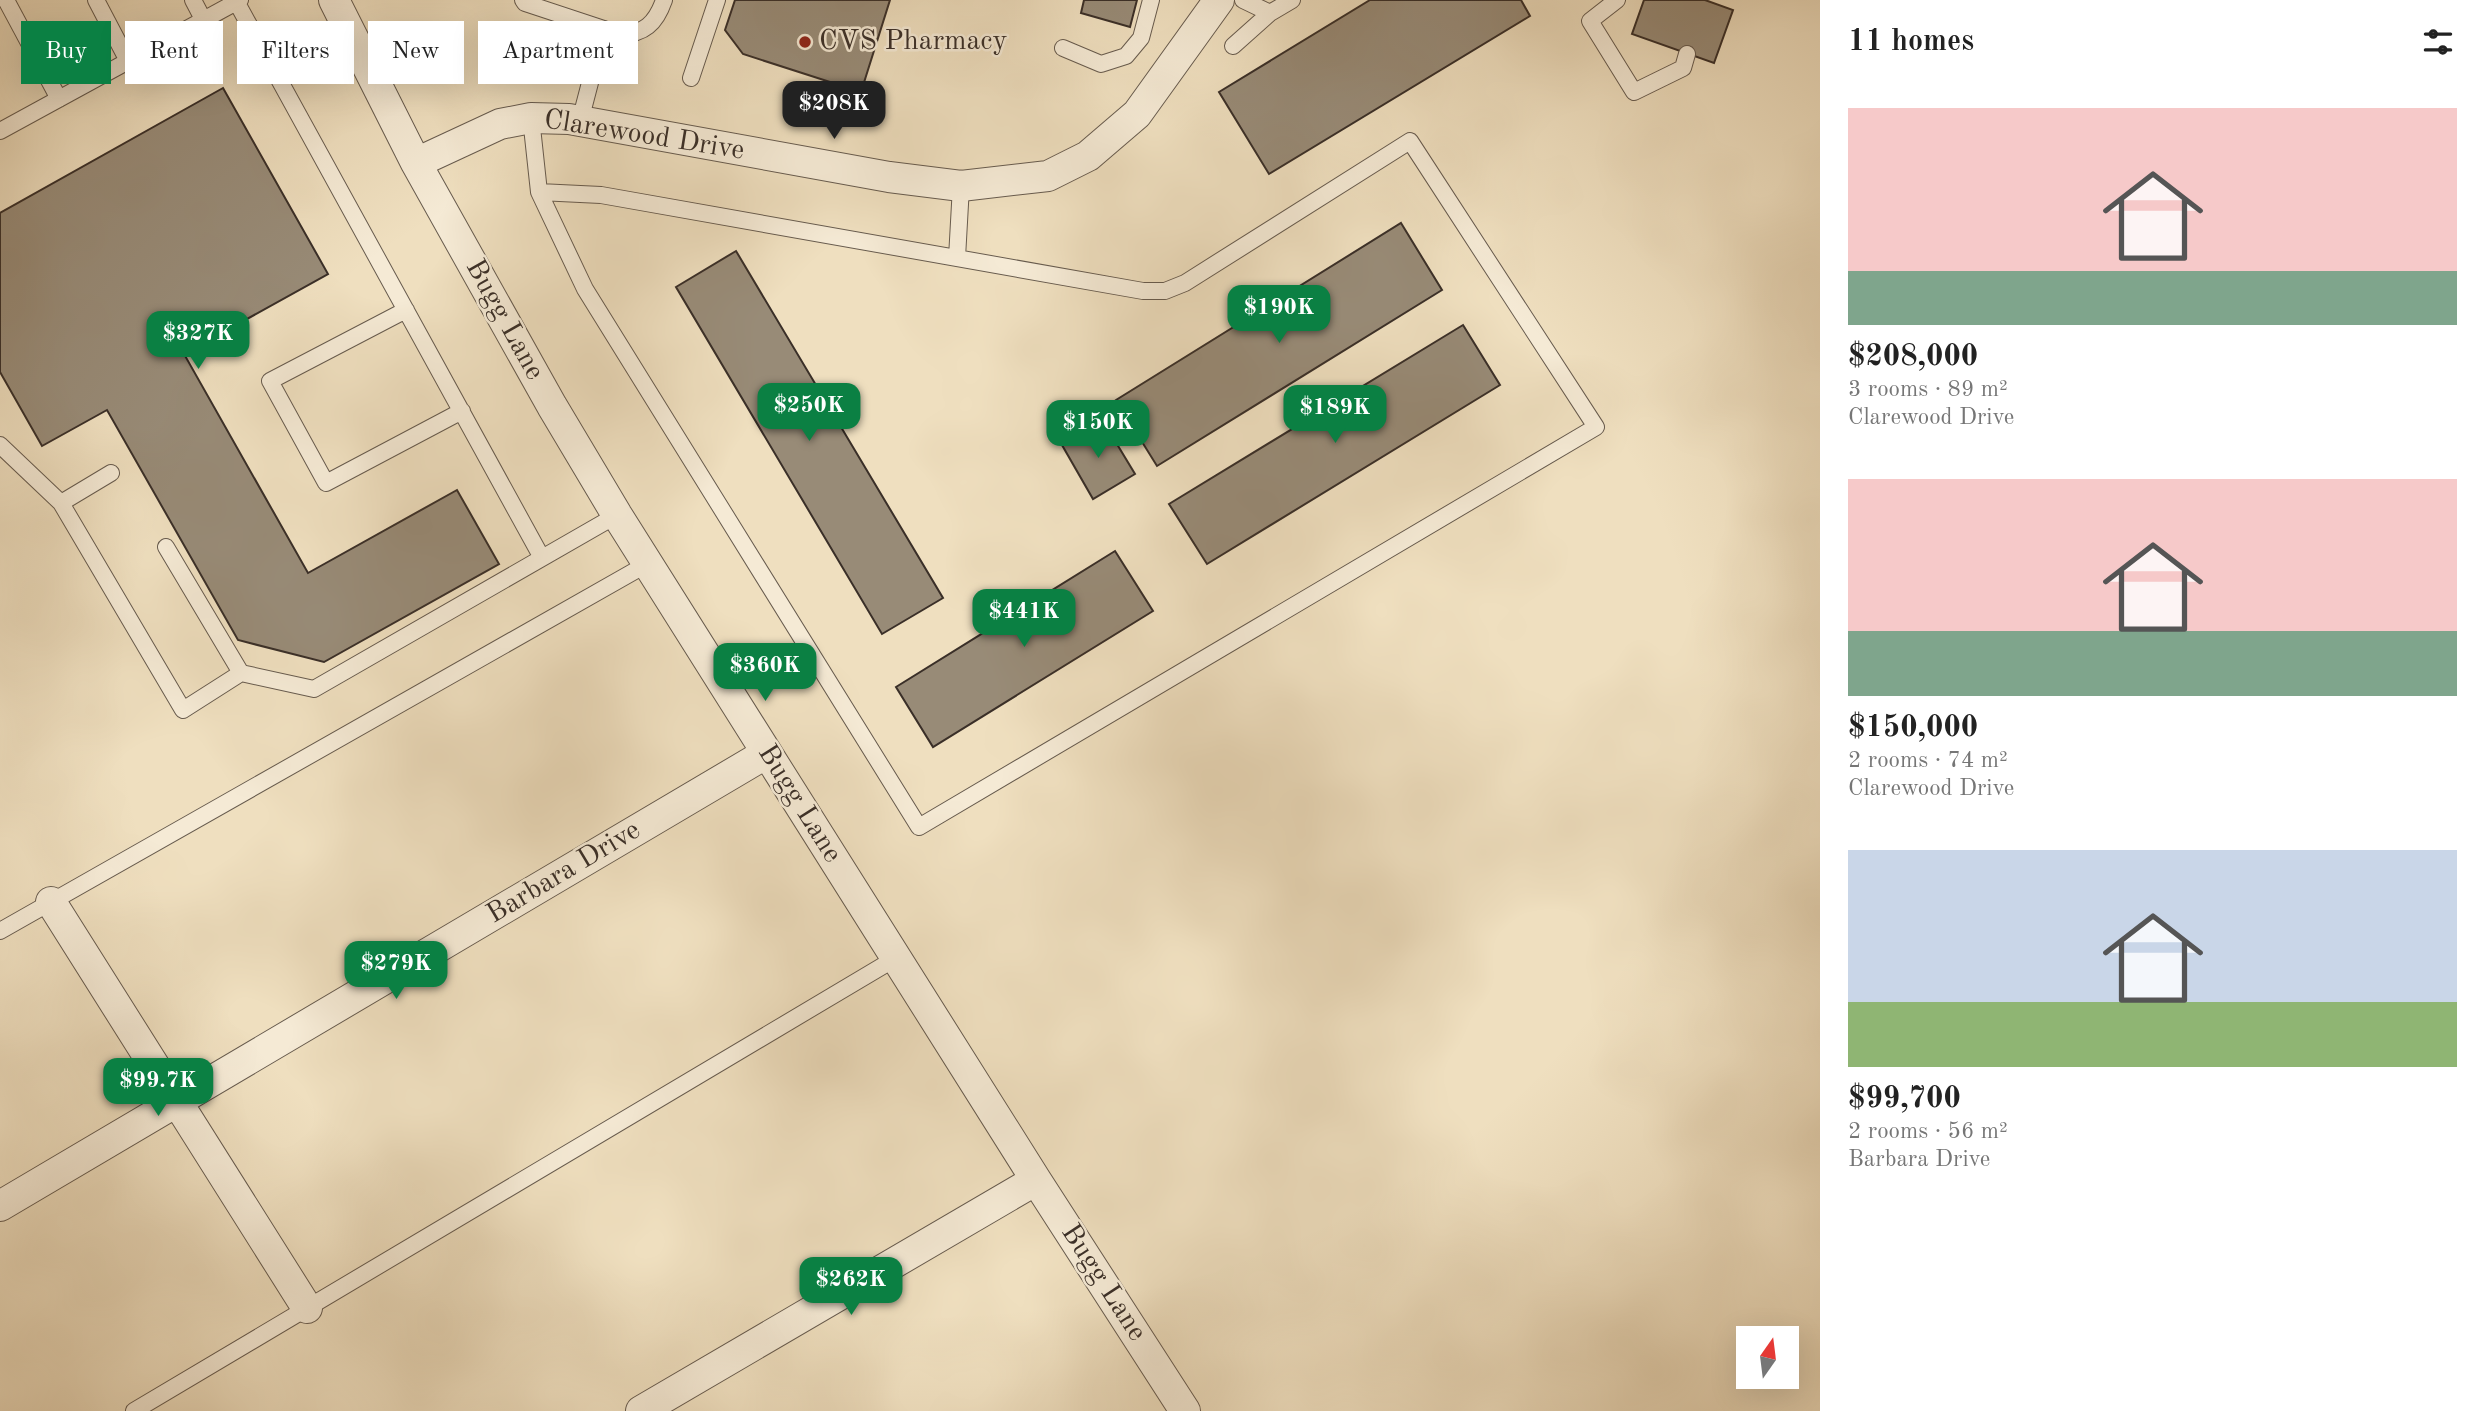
<!DOCTYPE html>
<html lang="en">
<head>
<meta charset="utf-8">
<style>
  body { margin:0; font-family:"Old Standard TT",serif; background:#f2f2f2; color:#222; height:100vh; display:flex; flex-direction:column; font-size:26px; white-space:nowrap }
  * { box-sizing:border-box; margin:0 }
  p { font-size:23px; color:#767676 }
  .icon { flex:none; width:38px; height:38px; fill:none; stroke:currentColor; stroke-width:2; stroke-linecap:round; stroke-linejoin:round }
  .map { position:relative; flex:1; overflow:hidden }
  .panel { display:flex; flex-direction:column; background:#fff; width:665px }
  .panel>* { flex:none }
  .top-card { position:absolute; left:21px; top:21px; width:665px; height:63px; display:flex; gap:14px }
  .needle { width:46px; rotate:14deg }
  .tools { position:absolute; left:1736px; top:1326px; display:grid; gap:14px }
  .tools a { display:grid; place-items:center; width:63px; height:63px; border-radius:0px; background:#fff; box-shadow:0 7px 28px #0002; font-size:35px }
  .price { position:absolute; translate:-50% -60px; padding:0 16px; border-radius:14px; background:#0b8043; color:#fff; font-size:23px; line-height:46px; filter:drop-shadow(0 2px 4px #0008) }
  .price::after { content:''; position:absolute; left:50%; top:42px; width:21px; height:16px; margin-left:-10px; background:inherit; clip-path:polygon(0 0,100% 0,50% 100%) }
  .price.current { background:#222; color:#fff }
  ul { padding:0; list-style:none }
  li { display:grid; align-content:center; gap:14px; height:371px; padding:0 28px }
  li span { display:grid; place-items:center; height:217px; border-radius:0px; color:#555 }
  li>.icon { margin-inline-start:auto }
  span .icon { width:126px; height:126px; fill:#fffc; stroke-width:1 }
  li b { font-size:30px }
  h2 { display:flex; justify-content:space-between; align-items:center; height:84px; padding:0 28px; font-size:30px }
  .chip { padding:0 24px; border-radius:0px; background:#fff; box-shadow:0 7px 28px #0002; font-size:24px; line-height:63px }
  .chip.current { background:#0b8043; color:#fff }
  main { display:flex; flex:1; min-height:0 }
  .map>svg:first-child { display:block }
  .building { fill:#988b77; stroke:#3a2f28; stroke-width:2 }
  .lines { fill:none; stroke-linecap:round; stroke-linejoin:round }
  .lane-casing { stroke:#675b4e; stroke-width:18 }
  .street-casing { stroke:#675b4e; stroke-width:32 }
  .lane { stroke:#f5ead5; stroke-width:16 }
  .street { stroke:#f5ead5; stroke-width:30 }
  .poi-dot { fill:#8f2418; stroke:#f5ead5; stroke-width:2.5 }
  .labels { text-anchor:middle; dominant-baseline:central; stroke-width:5; stroke-linejoin:round; paint-order:stroke }
  .poi-label { font-size:28px; fill:#3a2f28; stroke:#f5ead5; text-anchor:start }
  .street-label { font-size:28px; fill:#3a2f28; stroke:#f5ead5 }
</style>
</head>
<body>
<main>
<div class="map">
<svg width="1820" height="1411" viewBox="0 0 1820 1411">
  <rect width="100%" height="100%" fill="#efdfbf"/>
  <filter id="stains"><feTurbulence type="fractalNoise" baseFrequency=".00286" numOctaves="4"/><feColorMatrix values="0 0 0 0 .2 0 0 0 0 .09 0 0 0 0 .02 0 0 0 .5 -.17"/></filter>
  <radialGradient id="worn" r=".72"><stop offset=".6" stop-color="#630" stop-opacity="0"/><stop offset="1" stop-color="#630" stop-opacity=".3"/></radialGradient>
  <path class="building" d="M735,0H890L861,92L743,54L725,30Z
    M1084,0H1137L1130,27L1081,13Z
    M1370,0H1521L1530,16L1269,174L1219,92Z
    M1644,0H1705L1733,10L1714,63L1632,34Z
    M223,88L328,274L184,354L308,573L457,490L499,564L324,662L238,640L107,410L42,446L0,372V213Z
    M1401,223L1442,290L1157,466L1116,400Z
    M736,251L943,598L882,634L676,287Z
    M1463,325L1500,385L1207,564L1169,504Z
    M1103,421L1135,474L1093,499L1062,445Z
    M1115,551L1153,611L933,747L896,687Z"/>
  <g class="lines">
    <defs>
      <path id="lane" d="M6,0L59,99
        M96,0L128,61
        M193,0L204,21
        M523,0L525,3L619,34C644,35 656,23 664,0
        M1243,0L1270,13L1292,0
        M1617,0L1590,21L1634,92L1683,68L1687,54
        M237,3L542,558
        M1233,46L1270,13
        M1063,48L1101,64L1126,56L1141,38L1151,0
        M691,78L717,0
        M531,118L539,192L585,289L919,827L1596,427L1410,141L1185,283L1165,291H1143L601,195L539,192
        M580,121L604,29
        M0,131L240,0
        M957,258L961,186
        M406,310L270,381L326,483L462,411
        M0,445L61,503L183,710L241,673
        M61,503L111,473
        M166,547L241,673L314,689L617,515
        M0,931L647,564
        M134,1411L896,958"/>
      <path id="street" d="M334,0L416,163L552,406L617,515L1036,1180L1185,1411
        M416,163L500,124L531,118L569,119L889,177L961,186L1048,176L1088,156L1137,114L1219,0
        M51,902L307,1308
        M0,1206L767,753
        M641,1411L1036,1180"/>
    </defs>
    <use href="#lane" class="lane-casing"/>
    <use href="#street" class="street-casing"/>
    <use href="#lane" class="lane"/>
    <use href="#street" class="street"/>
  </g>
  <circle class="poi-dot" cx="805" cy="42" r="7"/>
  <g class="labels">
    <g class="poi-label">
      <text x="819" y="42">CVS Pharmacy</text>
    </g>
    <g class="street-label">
      <text transform="translate(644 136) rotate(9)">Clarewood Drive</text>
      <text transform="translate(504 320) rotate(61)">Bugg Lane</text>
      <text transform="translate(799 804) rotate(58)">Bugg Lane</text>
      <text transform="translate(564 873) rotate(-31)">Barbara Drive</text>
      <text transform="translate(1103 1283) rotate(57)">Bugg Lane</text>
    </g>
  </g>
  <rect width="100%" height="100%" filter="url(#stains)"/>
  <rect width="100%" height="100%" fill="url(#worn)"/>
</svg>
<div class="tools">
<a><svg class="needle" viewBox="-14 -14 28 28"><path d="M0-13l5 13h-10z" fill="#e53935"/><path d="M0 13l5-13h-10z" fill="#767676"/></svg></a>
</div>
<b class="price current" style="left:834px;top:141px">$208K</b>
<b class="price" style="left:1279px;top:345px">$190K</b>
<b class="price" style="left:198px;top:371px">$327K</b>
<b class="price" style="left:809px;top:443px">$250K</b>
<b class="price" style="left:1335px;top:445px">$189K</b>
<b class="price" style="left:1098px;top:460px">$150K</b>
<b class="price" style="left:1024px;top:649px">$441K</b>
<b class="price" style="left:765px;top:703px">$360K</b>
<b class="price" style="left:396px;top:1001px">$279K</b>
<b class="price" style="left:158px;top:1118px">$99.7K</b>
<b class="price" style="left:851px;top:1317px">$262K</b>
<div class="top-card">
<a class="chip current">Buy</a>
<a class="chip">Rent</a>
<a class="chip">Filters</a>
<a class="chip">New</a>
<a class="chip">Apartment</a>
</div>
</div>
<section class="panel">
<h2>11 homes<svg class="icon" aria-label="filters" viewBox="0 0 24 24"><path d="M4 7h16M4 17h16"/><circle cx="9" cy="7" r="2"/><circle cx="15" cy="17" r="2"/></svg></h2>
<ul>
<li><span style="background:linear-gradient(#f6c9c9 75%,#7fa58c 0)"><svg class="icon" aria-label="home" viewBox="0 0 24 24"><path d="M3 11l9-7 9 7M6 9v11h12V9"/></svg></span><div><b>$208,000</b><p>3 rooms · 89 m²</p><p>Clarewood Drive</p></div></li>
<li><span style="background:linear-gradient(#f6c9c9 70%,#7fa58c 0)"><svg class="icon" aria-label="home" viewBox="0 0 24 24"><path d="M3 11l9-7 9 7M6 9v11h12V9"/></svg></span><div><b>$150,000</b><p>2 rooms · 74 m²</p><p>Clarewood Drive</p></div></li>
<li><span style="background:linear-gradient(#c9d6e8 70%,#8fb573 0)"><svg class="icon" aria-label="home" viewBox="0 0 24 24"><path d="M3 11l9-7 9 7M6 9v11h12V9"/></svg></span><div><b>$99,700</b><p>2 rooms · 56 m²</p><p>Barbara Drive</p></div></li>
</ul>
</section>
</main>
</body>
</html>
